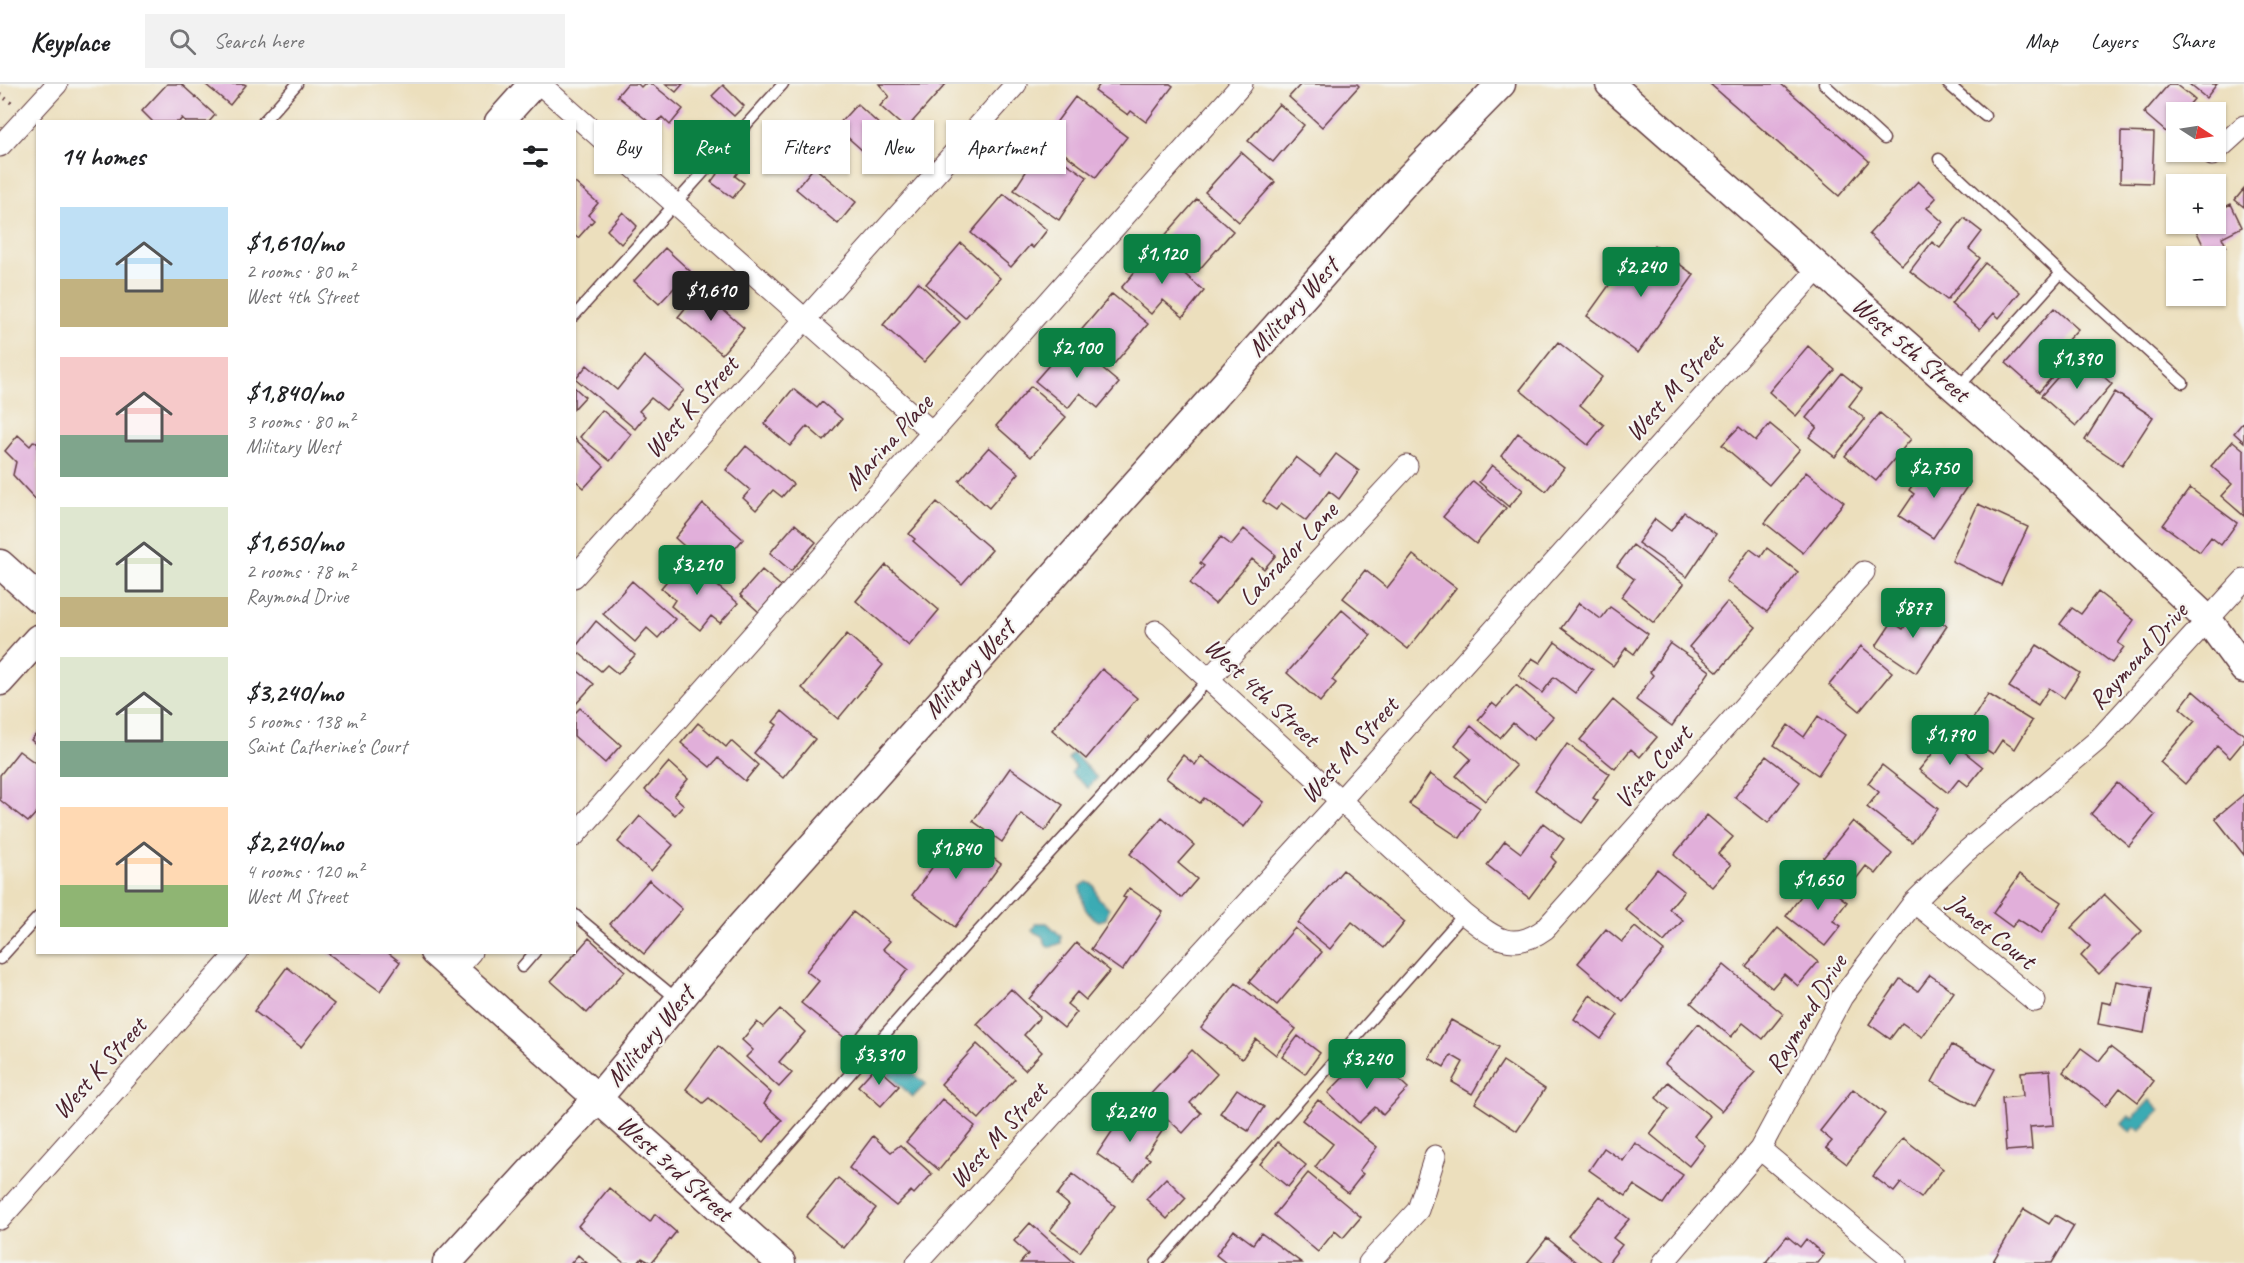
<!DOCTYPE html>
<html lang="en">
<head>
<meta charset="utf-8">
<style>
  body { margin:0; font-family:Caveat,sans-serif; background:#f2f2f2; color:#202124; height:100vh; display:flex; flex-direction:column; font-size:22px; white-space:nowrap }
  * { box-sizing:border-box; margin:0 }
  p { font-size:20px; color:#757577 }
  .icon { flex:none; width:33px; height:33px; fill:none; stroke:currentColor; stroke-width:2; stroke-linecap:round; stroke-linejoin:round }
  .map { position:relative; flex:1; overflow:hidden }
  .panel { position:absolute; left:36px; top:36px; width:540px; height:834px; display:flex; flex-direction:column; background:#fff; border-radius:0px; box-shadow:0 2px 4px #0004 }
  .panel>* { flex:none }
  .guide { position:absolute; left:594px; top:36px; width:570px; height:54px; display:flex; gap:12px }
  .needle { width:39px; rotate:102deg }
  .controls { position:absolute; left:2166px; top:18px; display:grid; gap:12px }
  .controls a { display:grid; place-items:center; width:60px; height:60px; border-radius:0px; background:#fff; box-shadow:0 2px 4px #0004; font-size:30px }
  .price { position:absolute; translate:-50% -51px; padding:0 14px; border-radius:6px; background:#0b8043; color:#fff; font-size:20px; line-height:39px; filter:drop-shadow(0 2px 3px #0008) }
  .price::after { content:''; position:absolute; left:50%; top:36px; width:18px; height:14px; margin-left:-9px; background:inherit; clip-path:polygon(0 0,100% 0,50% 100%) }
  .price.current { background:#222; color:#fff }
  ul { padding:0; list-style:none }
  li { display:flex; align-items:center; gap:18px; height:150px; padding:0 24px }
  li span { display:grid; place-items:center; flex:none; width:168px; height:120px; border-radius:0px; color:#555 }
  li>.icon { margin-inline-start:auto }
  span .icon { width:72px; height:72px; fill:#fffc; stroke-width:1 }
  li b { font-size:26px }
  h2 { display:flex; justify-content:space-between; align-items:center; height:72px; padding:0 24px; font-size:26px }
  .tag { padding:0 21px; border-radius:0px; background:#fff; box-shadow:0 2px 4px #0004; font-size:21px; line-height:54px }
  .tag.current { background:#0b8043; color:#fff }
  header { display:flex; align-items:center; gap:36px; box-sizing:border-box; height:84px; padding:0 30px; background:#fff; border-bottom:2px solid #e0e0e0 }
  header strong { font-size:28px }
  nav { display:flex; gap:33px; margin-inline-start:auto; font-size:21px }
  .search { width:420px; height:54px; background:#f2f2f2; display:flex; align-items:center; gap:15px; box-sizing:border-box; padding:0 21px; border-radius:0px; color:#757577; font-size:22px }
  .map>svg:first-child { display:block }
  .water { fill:#3aabb4; stroke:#426570; stroke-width:1.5 }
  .building { fill:#e1afda }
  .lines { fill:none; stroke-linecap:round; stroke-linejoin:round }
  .lane-casing { stroke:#623c41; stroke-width:13 }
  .street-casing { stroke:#623c41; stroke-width:23 }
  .secondary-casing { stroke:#623c41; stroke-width:31 }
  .path { stroke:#623c41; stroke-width:4; stroke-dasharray:1.5 4.5; stroke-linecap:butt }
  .lane { stroke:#fff; stroke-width:10 }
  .street { stroke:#fff; stroke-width:21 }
  .secondary { stroke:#fff; stroke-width:28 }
  .labels { text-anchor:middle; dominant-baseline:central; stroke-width:4.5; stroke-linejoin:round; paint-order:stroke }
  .street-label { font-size:26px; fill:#4a1f2b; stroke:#f6f6f2 }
</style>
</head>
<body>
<header>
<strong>Keyplace</strong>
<div class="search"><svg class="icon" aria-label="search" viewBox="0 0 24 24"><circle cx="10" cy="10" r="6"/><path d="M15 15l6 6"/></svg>Search here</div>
<nav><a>Map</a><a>Layers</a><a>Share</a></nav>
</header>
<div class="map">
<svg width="2244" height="1179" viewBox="0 0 2244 1179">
  <rect width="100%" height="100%" fill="#f6f6f2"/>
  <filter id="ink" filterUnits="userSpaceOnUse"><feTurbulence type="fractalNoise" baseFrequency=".0167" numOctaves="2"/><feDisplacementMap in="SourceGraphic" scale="12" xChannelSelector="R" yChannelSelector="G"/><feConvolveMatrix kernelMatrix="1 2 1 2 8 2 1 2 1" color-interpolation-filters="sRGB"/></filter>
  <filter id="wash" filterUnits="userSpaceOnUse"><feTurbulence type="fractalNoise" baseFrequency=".008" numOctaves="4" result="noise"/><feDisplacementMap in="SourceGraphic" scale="24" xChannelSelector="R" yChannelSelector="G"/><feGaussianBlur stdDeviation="1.35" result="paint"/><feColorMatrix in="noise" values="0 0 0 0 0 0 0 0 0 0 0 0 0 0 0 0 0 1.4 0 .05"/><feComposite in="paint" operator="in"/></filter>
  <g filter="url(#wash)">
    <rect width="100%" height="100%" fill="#ecdfbd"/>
    <path class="water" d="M1073,669L1097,694L1088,704L1071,689L1076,683L1068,675Z
      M1087,798L1094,801L1098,814L1109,824L1106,835L1099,837C1082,828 1084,820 1080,803Z
      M1036,839H1047L1061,852V859L1051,863L1046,861L1042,852L1032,847Z
      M900,978L926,1000L913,1013L888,990Z
      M2150,1016L2160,1026L2140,1047L2135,1043L2130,1048L2122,1040L2129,1032L2132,1035Z"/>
    <g id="blocks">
      <path class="building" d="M167,0H181L215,31L209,38H186L182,34L179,38H153L142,27Z
        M205,0H244L246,1L230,21Z
        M627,0H638L641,3L644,0H652L683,25L670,41L662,33L654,42L617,12Z
        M666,0H683L676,8Z
        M879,0H946L906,45L880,22L889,12Z
        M1100,0H1170L1173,2L1146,38L1131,27L1128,31L1095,7Z
        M1301,0H1357L1359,2L1322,43L1289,13Z
        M1710,0H1781L1869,77L1839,112Z
        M2169,0H2175L2194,15L2183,28H2176V36L2166,48L2144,29Z
        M2189,0H2217L2206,14Z
        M723,1L744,22L734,32L712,12Z
        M1075,13L1127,53L1096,93L1050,59L1061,45L1055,40Z
        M857,20L893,53L872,75L836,43Z
        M1279,20L1304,41L1273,78L1248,57Z
        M700,40L718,57L695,82L678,65Z
        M2121,48L2154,49L2152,99L2120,98Z
        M1042,63L1087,93L1059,136L1014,106Z
        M1241,68L1275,98L1239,138L1205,108Z
        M731,71L744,80L735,92L744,99L733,114L711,98Z
        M814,83L856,118L838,140L796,105Z
        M1918,97L1936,114L1927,124L1943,138L1902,181L1869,150Z
        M574,98L598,119L588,131L594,136L578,154L574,151Z
        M2244,105V123L2235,116Z
        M1004,110L1047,146L1033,164L1030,161L1011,183L971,149Z
        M1197,115L1233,147L1198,187L1162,155Z
        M2231,120L2242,143L2222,153L2226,162L2208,171L2193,140H2216V127Z
        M623,128L637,142L621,160L607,146Z
        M1964,134L1982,148L1969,165L1980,174L1947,216L1910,187L1932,158L1940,164Z
        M961,159L1000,194L965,234L926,200Z
        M1654,161L1694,191L1638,269L1587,232L1625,179L1635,187Z
        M665,164L690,187L659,220L634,197Z
        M1155,164L1204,207L1183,233L1163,216L1151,230L1121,204Z
        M1985,179L2020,208L1999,234L1994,229L1980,245L1951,220Z
        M918,198L960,238L924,278L883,241Z
        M700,206L744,244L722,270L678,233Z
        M1112,210L1148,240L1114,280L1078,250Z
        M2054,224L2078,245L2064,260L2074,268L2039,308L2006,279Z
        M1558,258L1602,293L1580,321L1604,341L1588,361L1520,306Z
        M2089,259L2110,277L2101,288L2079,270Z
        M1074,261L1119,299L1098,324L1080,309L1068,324L1035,297L1057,272L1062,276Z
        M1808,262L1835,286L1796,332L1769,308Z
        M2078,270L2112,300L2076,342L2041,312Z
        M644,272L684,306L666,326L651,314L639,327L645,332L635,345L576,295L587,281L617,306Z
        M1842,289L1862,305L1849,322L1865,335L1835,373L1809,353L1817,343L1806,334Z
        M1031,302L1066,333L1031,373L996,342Z
        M574,303L585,313L574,325Z
        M793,305L817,324L822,318L842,335L824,357L807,342L790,362L764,340Z
        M2115,308L2153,333L2122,381L2085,356Z
        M602,326L631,350L610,377L580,353Z
        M1880,329L1911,355L1876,397L1845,372Z
        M2244,337V358L2234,349Z
        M1770,340L1800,365L1769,401L1722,361L1739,343L1756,357Z
        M1518,349L1564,384L1546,407L1501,372Z
        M18,351L30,362L34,357L38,360V418L13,391L16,378L5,367Z
        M574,354L604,382L584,404L574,395Z
        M2233,357L2244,366V432L2221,412L2232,400L2211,382Z
        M746,362L793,400L782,413L773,406L756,426L743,414L750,406L726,386Z
        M989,363L1019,389L989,424L959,397Z
        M1336,370L1359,387L1339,415L1329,407L1306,437L1281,419L1276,426L1263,417L1296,373L1320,391Z
        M1941,379L1970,398L1933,454L1899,432L1914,410L1909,406L1924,385L1933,391Z
        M1492,381L1523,406L1509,423L1479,398Z
        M1806,388L1844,418L1803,469L1765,439Z
        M1473,397L1506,424L1476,460L1443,433Z
        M2190,404L2237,439L2221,461L2211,453L2200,468L2163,441Z
        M937,418L992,466L962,500L913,457L915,455L909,450Z
        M703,420L743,455L715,489L675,454Z
        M1978,420L2028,443L2001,501L1952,477Z
        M1684,428L1716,450L1687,493L1638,459L1655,435L1671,447Z
        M795,440L816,458L791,487L770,469Z
        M1244,445L1276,471L1264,485L1252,475L1215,520L1190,499L1204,482L1200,479L1221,453L1231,461Z
        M1633,461L1684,500L1654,539L1621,513L1634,495L1617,482Z
        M1767,464L1798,488L1767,528L1726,497L1750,465L1761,473Z
        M1413,471L1456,504L1408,565L1343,514L1365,486L1387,504Z
        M685,475L738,519L720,539L711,532L700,546L671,522L675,516L661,504Z
        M886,481L939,526L909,562L856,517Z
        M762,486L781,502L759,528L740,511Z
        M632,497L675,535L658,554L647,544L635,558L603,530Z
        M2098,508L2134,536L2118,559L2124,563L2112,579L2060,540L2072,524L2081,530Z
        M1727,518L1756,543L1718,588L1689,563Z
        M1579,519L1601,535L1610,523L1648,550L1634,570L1626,564L1613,582L1561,544Z
        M1918,522L1947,542L1916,589L1876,562L1892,538L1903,545Z
        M1342,526L1371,551L1332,596L1336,599L1320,618L1287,589Z
        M596,537L635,571L618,590L607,581L601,587L574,565Z
        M847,550L883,581L838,635L802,604Z
        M1555,558L1593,586L1575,609L1554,593L1542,609L1519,592L1532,574L1540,579Z
        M1670,559L1710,587L1672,642L1636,616L1653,591L1650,588Z
        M2037,561L2080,589L2064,614L2049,604L2038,621L2009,603Z
        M1861,562L1892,588L1860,627L1829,601Z
        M574,584L594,600L574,622Z
        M1102,585L1137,614L1086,675L1052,646Z
        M1516,601L1553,633L1533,656L1513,639L1500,654L1478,636L1492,619L1497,623Z
        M2193,607L2244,651V657L2230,674L2217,662L2185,700L2160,678L2195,637L2180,624Z
        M1988,610L2032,637L2015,665L2002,656L1993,670L1963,651Z
        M1613,616L1657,653L1640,673L1631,665L1615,685L1580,656Z
        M580,624L621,661L605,679L574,652V630Z
        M782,627L815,655L783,694L754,669L777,641L773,638Z
        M1818,632L1845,651L1818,691L1774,661L1788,641L1804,653Z
        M698,639L726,663L731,657L758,681L745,697L718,674L710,683L681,659Z
        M1471,642L1516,682L1485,717L1456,692L1471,675L1455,661Z
        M38,648V662L31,656Z
        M1946,653L1983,683L1968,702L1959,695L1948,709L1919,686Z
        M1567,660L1610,690L1593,714L1598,717L1582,739L1535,706Z
        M19,667L38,681V727L28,738L0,716V691Z
        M1183,671L1195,681L1201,672L1263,718L1244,743L1204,714L1200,719L1166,694Z
        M1766,672L1800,698L1768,739L1735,713Z
        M669,678L688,695L674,712L684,721L675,731L645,706Z
        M1882,681L1938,725L1912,758L1867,723L1879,708L1868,699Z
        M1010,684L1063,721L1045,747L1021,730L1002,758L973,737Z
        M1430,690L1480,724L1460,754L1409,720Z
        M2117,699L2155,731L2129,762L2091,730Z
        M2244,710V771L2215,734Z
        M1707,731L1733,753L1718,770L1731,781L1712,803L1674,771Z
        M640,732L673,761L651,787L618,758Z
        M1162,733L1194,761L1178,779L1197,795L1181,814L1130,770Z
        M1853,737L1892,770L1876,790L1866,782L1853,799L1823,774Z
        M1543,739L1564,755L1551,773L1556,778L1529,814L1487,781L1505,757L1521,769Z
        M958,748L1001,780L955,843L912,811Z
        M1657,785L1684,807L1669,825L1683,836L1664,858L1625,825Z
        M1343,786L1405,838L1384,864L1352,838L1330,865L1298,839Z
        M2020,790L2062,818L2041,850L2018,835L2012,843L1993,829Z
        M1815,793L1847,818L1833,837L1841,842L1825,862L1786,832Z
        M649,796L682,825L644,870L610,840Z
        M1129,804L1163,828L1122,887L1091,865L1126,814L1123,813Z
        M2104,810L2142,847L2099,890L2081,872L2090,862L2071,844Z
        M853,828L890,857L883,865L908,885L850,958L801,919L819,897L806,887Z
        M1635,843L1664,867L1623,917L1578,879L1606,845L1622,858Z
        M1295,844L1322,868L1277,921L1249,898Z
        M1778,844L1818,878L1798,902L1784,890L1772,904L1746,882Z
        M589,854L625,887L587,929L551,897Z
        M1076,859L1110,887L1086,916L1077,908L1067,920L1077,928L1064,944L1029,915Z
        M326,868H387L400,878L380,907Z
        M1724,881L1783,930L1763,955L1743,939L1731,953L1691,919Z
        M287,883L334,920L301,963L254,927Z
        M1930,891L1954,908L1922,953L1902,939L1890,955L1869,940L1900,895L1918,907Z
        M2116,897L2152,904L2144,949L2098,940L2102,918L2111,920Z
        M1236,899L1296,945L1276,971L1256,955L1242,975L1201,944Z
        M1011,905L1040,933L1024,951L1042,968L1025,986L977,940Z
        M1590,911L1618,931L1601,955L1574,935Z
        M780,925L805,948L779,978L792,989L779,1003L746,973L753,966L742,956L757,938L763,943Z
        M1451,936L1499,963L1472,1010L1452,998L1463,978L1451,971L1444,983L1429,974Z
        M1698,940L1755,988L1722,1027L1665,980Z
        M1298,952L1320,969L1305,990L1282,973Z
        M977,960L1015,995L979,1035L941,1000Z
        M1952,961L1995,985L1975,1022L1932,998Z
        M718,962L771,1009L764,1020L782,1036L764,1058L709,1014L703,1019L686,1005Z
        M2110,963L2154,997L2138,1018L2120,1004L2106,1022L2063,988L2081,964L2099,977Z
        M1192,966L1217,990L1190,1019L1201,1029L1183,1049L1146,1015Z
        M1365,971L1384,989L1388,985L1408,1004L1383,1031L1375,1023L1359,1039L1328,1009Z
        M1503,977L1545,1005L1517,1047L1475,1019Z
        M876,982L899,1002L881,1022L858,1002Z
        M2050,986L2054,1041L2030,1043L2032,1065L2006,1067L2002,1014L2023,1012L2021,988Z
        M1668,998L1710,1032L1694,1052L1705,1061L1689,1082L1650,1050L1669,1025L1656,1014Z
        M1237,1005L1264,1023L1248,1047L1220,1029Z
        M1853,1005L1885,1030L1847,1080L1826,1064L1832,1057L1820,1047Z
        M942,1015L975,1042L939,1086L906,1058Z
        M1318,1016L1377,1063L1359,1087L1363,1090L1348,1109L1315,1083L1333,1060L1302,1036Z
        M1129,1022L1163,1046L1145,1072L1150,1075L1134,1096L1097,1070Z
        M873,1052L891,1068L900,1061L932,1090L914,1110L911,1107L896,1122L849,1084Z
        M1903,1054L1943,1085L1921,1114L1901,1099L1894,1108L1873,1092Z
        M1278,1058L1306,1081L1288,1103L1260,1080Z
        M1635,1059L1683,1091L1663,1120L1634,1101L1626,1112L1589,1086L1604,1064L1623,1077Z
        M1308,1089L1361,1133L1343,1154L1335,1147L1318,1168L1274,1131Z
        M1073,1090L1115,1122L1080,1168L1050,1146L1069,1121L1057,1111Z
        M838,1094L876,1124L844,1164L806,1133Z
        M1166,1094L1186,1114L1167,1135L1146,1115Z
        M609,1104L650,1138L655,1130L676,1148L651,1179L642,1174L638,1179H624L578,1142Z
        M1600,1112L1629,1135L1613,1154L1622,1161L1608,1179H1602L1568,1152Z
        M2024,1125L2049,1140L2055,1131L2074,1142L2052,1179H1992Z
        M1030,1139L1075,1179H1020L1028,1170L1014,1157Z
        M1234,1146L1253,1160L1261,1149L1302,1179H1226L1216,1171Z
        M1787,1152L1800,1163L1806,1155L1824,1171L1818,1179H1765Z
        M1547,1154L1578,1179H1527Z
        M578,1171L587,1179H571Z"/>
    </g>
  </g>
  <g filter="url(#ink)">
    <use href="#blocks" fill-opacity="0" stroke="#623c41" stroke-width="1.5"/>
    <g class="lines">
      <defs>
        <path id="lane" d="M1824,0L1884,55
          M1948,0L1985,32
          M263,38L297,0
          M1939,75L2061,189
          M574,232L783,0
          M1957,305L2061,189L2183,299
          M574,830L678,916
          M0,875L38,833
          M522,883L535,868
          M727,1130L908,924L1209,595
          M1156,1179L1464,830"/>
        <path id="street" d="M540,0L933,349
          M0,62L57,0
          M2212,71L2244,42
          M574,493L1016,0
          M1156,547L1464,830C1492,852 1511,870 1545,845L1864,488
          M1209,595L1407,382
          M574,752L1242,0
          M1914,818L2035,917
          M454,887L471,868
          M1760,1065L1896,1179
          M0,1135L238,868
          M917,1179L1340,717L1818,185
          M1369,1179L1418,1126L1435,1072
          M1663,1179L1760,1065L1842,913L1914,818L1963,770L2098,656L2244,496"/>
        <path id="secondary" d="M1610,0L2060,396L2208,536L2244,585
          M499,38L533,0
          M0,480L38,514
          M0,597L38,555
          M434,868L781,1179
          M447,1179L597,1015L740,843L1066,478L1408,95L1501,0"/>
      </defs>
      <use href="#lane" class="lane-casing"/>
      <use href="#street" class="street-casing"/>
      <use href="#secondary" class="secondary-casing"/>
      <path class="path" d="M0,11L12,19"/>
      <use href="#lane" class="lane"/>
      <use href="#street" class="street"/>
      <use href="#secondary" class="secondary"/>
    </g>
  </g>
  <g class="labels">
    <g class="street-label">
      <text transform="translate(1293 223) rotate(-48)">Military West</text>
      <text transform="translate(1911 265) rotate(41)">West 5th Street</text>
      <text transform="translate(1674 304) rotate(-48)">West M Street</text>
      <text transform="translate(691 323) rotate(-48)">West K Street</text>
      <text transform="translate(888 358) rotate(-48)">Marina Place</text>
      <text transform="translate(1288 470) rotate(-47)">Labrador Lane</text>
      <text transform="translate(2138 572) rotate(-48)">Raymond Drive</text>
      <text transform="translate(969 585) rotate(-48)">Military West</text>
      <text transform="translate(1262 608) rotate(43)">West 4th Street</text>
      <text transform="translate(1349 666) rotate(-48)">West M Street</text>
      <text transform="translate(1653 683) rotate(-48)">Vista Court</text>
      <text transform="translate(1992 847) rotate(39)">Janet Court</text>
      <text transform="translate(1806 930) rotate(-59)">Raymond Drive</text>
      <text transform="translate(650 952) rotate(-50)">Military West</text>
      <text transform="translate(99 984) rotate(-48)">West K Street</text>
      <text transform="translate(998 1051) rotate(-48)">West M Street</text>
      <text transform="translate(675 1084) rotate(42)">West 3rd Street</text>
    </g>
  </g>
</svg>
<div class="controls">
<a><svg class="needle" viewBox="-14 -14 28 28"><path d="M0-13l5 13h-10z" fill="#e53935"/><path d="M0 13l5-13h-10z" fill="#757577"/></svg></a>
<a>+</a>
<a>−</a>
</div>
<b class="price" style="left:1162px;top:201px">$1,120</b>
<b class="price" style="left:1641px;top:214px">$2,240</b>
<b class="price current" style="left:711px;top:238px">$1,610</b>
<b class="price" style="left:1077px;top:295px">$2,100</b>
<b class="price" style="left:2077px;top:306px">$1,390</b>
<b class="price" style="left:1934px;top:415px">$2,750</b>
<b class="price" style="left:697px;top:512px">$3,210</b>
<b class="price" style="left:1913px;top:555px">$877</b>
<b class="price" style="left:1950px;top:682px">$1,790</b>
<b class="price" style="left:956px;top:796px">$1,840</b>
<b class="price" style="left:1818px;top:827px">$1,650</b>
<b class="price" style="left:879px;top:1002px">$3,310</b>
<b class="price" style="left:1367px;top:1006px">$3,240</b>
<b class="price" style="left:1130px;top:1059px">$2,240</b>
<div class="guide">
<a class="tag">Buy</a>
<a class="tag current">Rent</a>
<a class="tag">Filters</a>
<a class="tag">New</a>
<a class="tag">Apartment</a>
</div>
<section class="panel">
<h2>14 homes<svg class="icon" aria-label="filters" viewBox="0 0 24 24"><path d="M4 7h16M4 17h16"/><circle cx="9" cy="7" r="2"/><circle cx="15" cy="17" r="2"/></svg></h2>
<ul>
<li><span style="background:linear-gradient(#bfe0f5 60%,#c2b280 0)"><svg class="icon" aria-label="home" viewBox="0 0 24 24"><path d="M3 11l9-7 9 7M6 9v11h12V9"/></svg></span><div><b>$1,610/mo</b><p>2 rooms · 80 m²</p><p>West 4th Street</p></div></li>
<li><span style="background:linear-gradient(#f6c9c9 65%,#7fa58c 0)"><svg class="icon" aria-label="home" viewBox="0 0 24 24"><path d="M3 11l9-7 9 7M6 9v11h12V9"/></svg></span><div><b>$1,840/mo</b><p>3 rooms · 80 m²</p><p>Military West</p></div></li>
<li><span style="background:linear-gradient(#dfe7d0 75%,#c2b280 0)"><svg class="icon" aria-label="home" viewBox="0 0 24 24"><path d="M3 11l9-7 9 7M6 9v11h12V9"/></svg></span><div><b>$1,650/mo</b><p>2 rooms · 78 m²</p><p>Raymond Drive</p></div></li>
<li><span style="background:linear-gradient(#dfe7d0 70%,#7fa58c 0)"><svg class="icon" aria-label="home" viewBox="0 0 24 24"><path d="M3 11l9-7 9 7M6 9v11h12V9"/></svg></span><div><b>$3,240/mo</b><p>5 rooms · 138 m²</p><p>Saint Catherine's Court</p></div></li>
<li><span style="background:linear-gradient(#ffd9b3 65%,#8fb573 0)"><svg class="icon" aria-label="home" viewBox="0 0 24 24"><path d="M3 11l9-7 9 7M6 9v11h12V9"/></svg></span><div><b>$2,240/mo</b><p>4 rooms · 120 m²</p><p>West M Street</p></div></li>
</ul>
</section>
</div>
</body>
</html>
